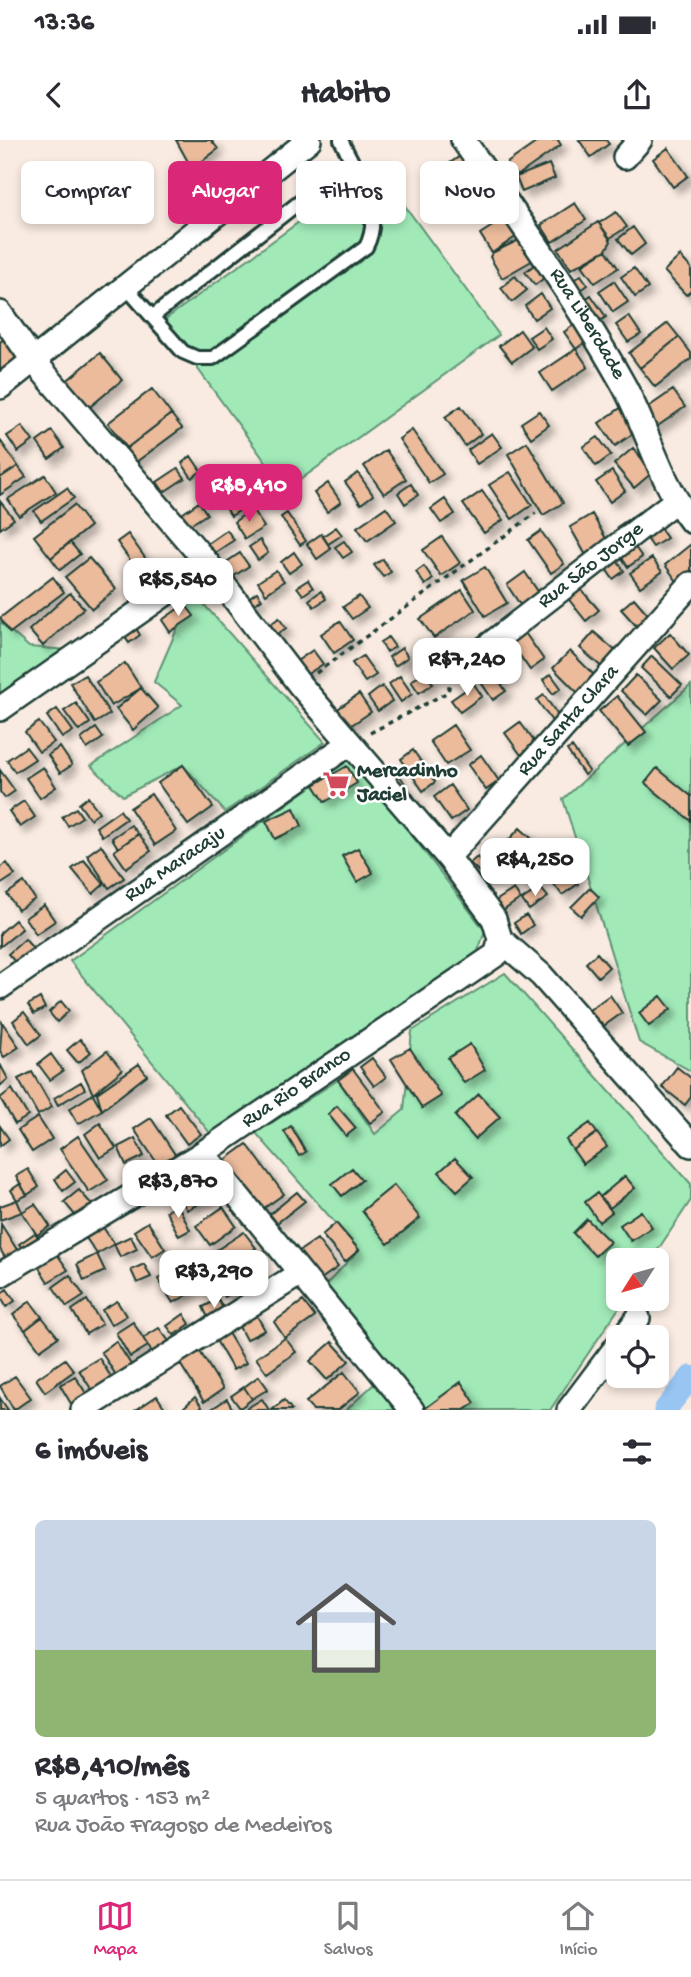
<!DOCTYPE html>
<html lang="pt">
<head>
<meta charset="utf-8">
<style>
  body { margin:0; font-family:"Gochi Hand",sans-serif; background:#f2f2f3; color:#2b2b33; height:100vh; display:flex; flex-direction:column; font-size:26px; white-space:nowrap }
  * { box-sizing:border-box; margin:0 }
  p { font-size:23px; color:#7c7c81 }
  .icon { flex:none; width:38px; height:38px; fill:none; stroke:currentColor; stroke-width:2; stroke-linecap:round; stroke-linejoin:round }
  .map { position:relative; height:1270px; overflow:hidden }
  .side { display:flex; flex-direction:column; background:#fff; flex:1 }
  .side>* { flex:none }
  .hud { position:absolute; left:21px; top:21px; width:649px; height:63px; display:flex; gap:14px }
  .needle { width:46px; rotate:233deg }
  .fabs { position:absolute; left:606px; top:1108px; display:grid; gap:14px }
  .fabs a { display:grid; place-items:center; width:63px; height:63px; border-radius:10px; background:#fff; box-shadow:0 4px 10px #0003; font-size:35px }
  .price { position:absolute; translate:-50% -60px; padding:0 16px; border-radius:14px; background:#fff; color:#222; font-size:23px; line-height:46px; filter:drop-shadow(0 2px 4px #0008) }
  .price::after { content:''; position:absolute; left:50%; top:42px; width:21px; height:16px; margin-left:-10px; background:inherit; clip-path:polygon(0 0,100% 0,50% 100%) }
  .price.active { background:#db2777; color:#fff }
  ul { padding:0; list-style:none }
  li { display:grid; align-content:center; gap:14px; height:371px; padding:0 35px }
  li span { display:grid; place-items:center; height:217px; border-radius:10px; color:#555 }
  li>.icon { margin-inline-start:auto }
  span .icon { width:126px; height:126px; fill:#fffc; stroke-width:1 }
  li b { font-size:30px }
  h2 { display:flex; justify-content:space-between; align-items:center; height:84px; padding:0 35px; font-size:30px }
  .chip { padding:0 24px; border-radius:10px; background:#fff; box-shadow:0 4px 10px #0003; font-size:24px; line-height:63px }
  .chip.active { background:#db2777; color:#fff }
  .status { display:flex; justify-content:space-between; align-items:center; height:49px; padding:0 35px; background:#fff; direction:ltr }
  .status svg { height:19px; fill:currentColor }
  header { display:flex; justify-content:space-between; align-items:center; height:91px; padding:0 35px; background:#fff; font-size:32px; font-weight:800 }
  .tab-bar { display:flex; justify-content:space-around; align-items:center; height:98px; border-top:2px solid #e1e1e2; background:#fff; font-size:19px; color:#7c7c81 }
  .tab-bar a { display:grid; justify-items:center; gap:4px }
  .tab-bar .active { color:#db2777 }
  .map>svg:first-child { display:block }
  .green { fill:#a1eab8; stroke:#609476; stroke-width:2 }
  .lines { fill:none; stroke-linecap:round; stroke-linejoin:round }
  .canal { stroke:#98c5f2; stroke-width:23 }
  .building { fill:#ebbb9c; stroke:#1f3d34; stroke-width:2; filter:url(#shadow) }
  .lane-casing { stroke:#1f3d34; stroke-width:18 }
  .street-casing { stroke:#1f3d34; stroke-width:28 }
  .path { stroke:#1f3d34; stroke-width:3.5; stroke-dasharray:5 5; stroke-linecap:butt }
  .lane { stroke:#fff; stroke-width:12 }
  .street { stroke:#fff; stroke-width:23 }
  .labels { text-anchor:middle; dominant-baseline:central; stroke-width:5; stroke-linejoin:round; paint-order:stroke }
  .street-label { font-size:21px; fill:#1f3d34; stroke:#fff }
  .poi-label { font-size:21px; font-weight:bold; fill:#1f3d34; stroke:#fff; text-anchor:start }
</style>
</head>
<body>
<div class="status"><b>13:36</b><svg viewBox="0 0 49 12"><path d="M0 12V9h3v3zM5 12V6h3v6zM10 12V3h3v9zM15 12V0h3v12zM26 1h20v11H26zM47 4h2v5h-2z"/></svg></div>
<header><svg class="icon" aria-label="back" viewBox="0 0 24 24"><path d="M15 5l-7 7 7 7"/></svg>Habito<svg class="icon" aria-label="share" viewBox="0 0 24 24"><path d="M12 15V3M7 8l5-5 5 5M5 13v7h14v-7"/></svg></header>
<div class="map">
<svg width="691" height="1270" viewBox="0 0 691 1270">
  <defs>
    <filter id="shadow"><feDropShadow dx="6" dy="6" stdDeviation="3.5" flood-color="#0004"/></filter>
  </defs>
  <rect width="100%" height="100%" fill="#f9ebe1"/>
  <filter id="ink" filterUnits="userSpaceOnUse"><feTurbulence type="fractalNoise" baseFrequency=".0143" numOctaves="2"/><feDisplacementMap in="SourceGraphic" scale="14" xChannelSelector="R" yChannelSelector="G"/><feConvolveMatrix kernelMatrix="1 2 1 2 8 2 1 2 1" color-interpolation-filters="sRGB"/></filter>
  <g filter="url(#ink)">
    <path class="green" d="M376,26L499,195L286,350L163,181Z
      M193,452L325,602L225,672L183,625L123,656L91,626L182,565L154,542Z
      M0,482L29,507L83,511L0,564Z
      M691,545V931L639,902L563,659Z
      M352,617L485,791L471,831L214,998L70,821Z
      M505,833L691,1044V1060L651,1120H618V1158L625,1159L550,1270H423L316,1155L359,1110L256,993L338,940L375,994L404,970L412,891Z
      M374,1244L397,1270H346Z"/>
    <g class="lines">
      <path class="canal" d="M665,1270L691,1237"/>
    </g>
    <path class="building" d="M176,0H211L218,9L192,29Z
      M540,0H558L561,5L517,36L507,23Z
      M579,0H606L609,4L591,17Z
      M668,8L688,36L673,47L653,19Z
      M466,12L483,36L453,56L437,32Z
      M549,24L555,38L522,52L516,37Z
      M575,63L586,80L552,102L541,85Z
      M616,72L627,87L610,98L599,83Z
      M508,76L520,94L492,113L480,94Z
      M598,82L611,101L606,110L571,129L558,109Z
      M633,87L645,104L631,115L618,99Z
      M523,98L535,119L502,138L490,117L492,113Z
      M606,110L618,128L595,143L582,125Z
      M680,116L691,128V151L686,155L664,131Z
      M538,122L548,135L535,145L525,132Z
      M634,128L648,148L635,157L621,137Z
      M581,135L588,145L574,155L567,144Z
      M515,136L527,150L512,162L501,148Z
      M614,141L628,162L613,172L599,151Z
      M541,154L550,168L534,179L525,166Z
      M591,155L606,177L594,185L579,164Z
      M629,176L641,194L628,202L616,185Z
      M668,183L679,197L640,228L629,213Z
      M575,184L588,200L576,209L564,192Z
      M544,187L552,199L537,209L529,197Z
      M520,190L532,207L512,222L499,206Z
      M9,194L23,214L0,233V202Z
      M679,197L691,213V219L655,247L640,228Z
      M576,209L588,227L552,251L540,233Z
      M100,213L122,240L85,271L63,244Z
      M152,249L171,274L127,308L108,283Z
      M673,250L685,267L652,290L641,272Z
      M461,266L481,294L465,306L445,277Z
      M622,267L638,290L615,306L599,283Z
      M539,271L549,285L531,298L521,283Z
      M171,274L182,288L128,328L118,315Z
      M22,286L33,301L18,312L7,296Z
      M412,290L443,334L429,343L399,299Z
      M52,291L64,308L49,319L37,302Z
      M492,293L502,307L477,324L468,310Z
      M598,297L611,315L596,326L583,307Z
      M0,300L18,326L0,338Z
      M527,302L563,363L543,375L508,314Z
      M633,308L653,332L634,348L614,324Z
      M386,310L406,339L384,354L364,326Z
      M191,316L201,331L192,338L182,323Z
      M18,326L26,337L0,355V338Z
      M178,328L185,338L164,352L157,342Z
      M612,331L625,351L610,362L596,342Z
      M510,332L532,365L512,379L489,345Z
      M358,333L373,355L361,364L345,342Z
      M45,335L56,352L19,376L8,359Z
      M328,343L341,362L327,372L314,353Z
      M411,344L418,355L405,364L398,353Z
      M67,348L74,358L41,381L34,371Z
      M482,351L503,380L484,393L463,364Z
      M238,356L245,367L231,376L224,365Z
      M445,359L455,374L441,383L431,369Z
      M0,361L14,379L0,389Z
      M199,362L207,374L190,385L182,374Z
      M74,365L90,386L51,418L34,396Z
      M386,367L396,381L367,401L357,387Z
      M252,369L264,387L245,399L234,382Z
      M639,372L644,379L622,394L617,387Z
      M287,373L306,401L300,405L281,377Z
      M592,374L609,404L587,417L570,387Z
      M657,384L667,398L653,407L643,393Z
      M336,387L342,395L328,404L323,396Z
      M227,390L234,400L210,416L204,406Z
      M541,391L564,424L551,433L528,400Z
      M128,394L153,429L142,437L117,402Z
      M321,394L331,409L317,419L307,404Z
      M442,397L460,423L441,436L423,410Z
      M260,400L268,413L258,420L249,407Z
      M344,401L352,412L343,418L335,407Z
      M70,402L80,414L60,430L51,418Z
      M632,403L642,417L628,427L618,412Z
      M691,404V434L679,444L665,425Z
      M294,412L302,424L289,433L281,422Z
      M240,413L249,426L231,438L222,425Z
      M614,416L624,431L613,439L602,423Z
      M89,418L116,449L92,469L65,437Z
      M652,418L662,432L640,447L630,433Z
      M383,419L391,432L383,437L374,425Z
      M424,426L433,439L425,445L416,432Z
      M485,427L507,463L485,476L463,440Z
      M276,430L284,441L266,454L258,442Z
      M525,432L541,456L523,469L507,445Z
      M53,437L64,452L10,493L0,478Z
      M308,440L313,448L303,455L297,447Z
      M578,446L599,470L586,481L566,456Z
      M462,450L475,470L434,498L420,479Z
      M321,451L326,459L314,467L309,460Z
      M257,452L262,459L249,468L244,461Z
      M70,453L84,468L43,506L29,490Z
      M359,456L368,468L352,479L343,467Z
      M634,458L652,479L640,490L621,469Z
      M185,464L194,476L170,492L162,480Z
      M279,478L286,488L275,496L268,486Z
      M340,481L353,500L334,513L321,494Z
      M134,485L140,495L129,503L122,493Z
      M523,490L544,520L530,530L509,500Z
      M594,492L619,514L605,530L580,508Z
      M670,493L689,515L673,529L654,508Z
      M388,497L395,507L387,512L380,502Z
      M402,508L408,517L395,526L389,517Z
      M313,510L323,524L303,537L294,523Z
      M570,511L599,540L582,557L553,528Z
      M363,516L376,535L365,542L352,523Z
      M652,516L682,545L671,556L641,528Z
      M125,523L141,548L111,566L96,542Z
      M489,526L506,551L493,560L476,535Z
      M425,532L433,544L419,553L411,541Z
      M551,534L561,548L553,554L543,540Z
      M85,535L110,574L95,583L70,543Z
      M636,535L662,560L647,575L621,551Z
      M400,536L412,554L401,562L389,544Z
      M474,544L482,556L460,572L451,560Z
      M382,546L392,561L378,571L368,557Z
      M141,548L158,568L133,590L116,569Z
      M359,554L371,572L344,590L332,573Z
      M544,555L561,580L554,584L537,560Z
      M617,556L646,592L628,606L599,571Z
      M76,563L90,583L79,591L64,571Z
      M57,569L73,591L62,598L47,576Z
      M39,582L54,602L39,612L25,592Z
      M520,582L536,604L521,615L505,593Z
      M453,585L470,610L446,625L430,601Z
      M96,588L103,598L87,609L81,599Z
      M26,607L35,619L15,632L7,620Z
      M60,607L72,625L60,633L48,615Z
      M572,607L589,631L584,635L567,610Z
      M413,610L435,642L423,651L401,619Z
      M481,615L499,641L486,650L468,625Z
      M183,625L213,667L188,685L158,643Z
      M347,626L357,643L325,662L314,645Z
      M393,626L419,664L409,671L383,634Z
      M43,627L56,647L40,658L26,638Z
      M657,628L691,656V681L645,643Z
      M0,630L15,651L5,658L0,652Z
      M450,645L467,670L451,681L434,657Z
      M151,654L176,691L155,705L130,668Z
      M88,657L99,672L90,679L79,664Z
      M24,661L35,677L20,687L9,671Z
      M76,668L82,677L68,686L62,677Z
      M294,668L302,686L275,699L266,681Z
      M120,670L126,679L102,696L96,687Z
      M131,685L138,694L118,708L112,698Z
      M520,688L531,698L516,714L505,704Z
      M139,694L151,711L126,728L114,711Z
      M539,702L550,718L533,730L522,714Z
      M101,705L124,738L109,748L87,715Z
      M358,708L373,733L357,742L342,716Z
      M477,717L492,732L486,739L470,723Z
      M84,720L104,744L93,754L72,729Z
      M560,720L578,744L562,755L545,732Z
      M7,723L15,735L0,745V727Z
      M24,742L35,759L18,770L7,754Z
      M540,747L548,757L529,770L522,760Z
      M590,748L599,757L581,776L571,767Z
      M514,749L520,759L501,772L494,762Z
      M44,765L55,781L36,794L25,778Z
      M526,775L533,785L521,794L514,783Z
      M15,780L22,789L0,807V793Z
      M25,799L34,810L17,824L8,814Z
      M597,813L609,827L598,837L586,823Z
      M610,855L622,873L594,893L581,876Z
      M661,856L671,869L649,886L639,873Z
      M40,858L45,868L34,874L28,865Z
      M61,861L69,871L57,882L49,872Z
      M24,872L41,895L29,904L13,881Z
      M2,882L19,907L4,917L0,911Z
      M80,899L91,912L78,923L67,910Z
      M470,904L485,930L464,943L448,918Z
      M410,908L441,956L422,968L391,919Z
      M107,911L122,930L93,954L82,930Z
      M51,914L63,931L50,940L38,924Z
      M372,918L386,937L374,946L360,927Z
      M0,924L8,939L0,946Z
      M139,924L147,935L102,970L97,953Z
      M677,927L691,938V957L685,965L662,947Z
      M353,929L385,972L370,983L338,940Z
      M32,932L52,967L38,975L18,939Z
      M81,942L85,949L58,965L54,958Z
      M12,949L28,976L15,984L0,958Z
      M93,954L102,970L78,984L69,969Z
      M479,954L500,977L475,999L455,976Z
      M179,965L201,994L187,1004L166,975Z
      M337,966L356,988L346,996L328,974Z
      M38,977L52,999L32,1012L18,990Z
      M151,978L176,1016L159,1026L134,989Z
      M100,983L116,1008L100,1018L85,994Z
      M590,983L597,993L573,1010L566,1000Z
      M0,986L9,999L0,1006Z
      M291,986L306,1012L299,1016L284,991Z
      M597,993L607,1007L583,1024L573,1010Z
      M78,996L108,1040L89,1052L60,1009Z
      M135,998L144,1016L126,1025L118,1007Z
      M247,1004L284,1054L257,1073L221,1023Z
      M455,1018L473,1037L457,1051L439,1032Z
      M352,1028L362,1040L342,1056L332,1044Z
      M28,1029L39,1047L27,1055L16,1036Z
      M66,1030L75,1042L63,1051L55,1039Z
      M199,1033L212,1057L187,1070L174,1047Z
      M625,1036L635,1048L610,1068L600,1057Z
      M20,1044L27,1055L17,1060L11,1050Z
      M394,1045L420,1078L388,1104L362,1071Z
      M79,1050L94,1067L79,1080L64,1062Z
      M297,1052L305,1061L277,1083L270,1074Z
      M597,1053L612,1072L599,1082L585,1062Z
      M17,1060L22,1072L0,1080V1066Z
      M35,1064L50,1086L37,1095L22,1072Z
      M178,1065L190,1090L179,1096L166,1071Z
      M223,1067L236,1086L210,1105L196,1086Z
      M641,1071L652,1087L631,1101L620,1085Z
      M587,1079L610,1102L595,1116L573,1093Z
      M148,1082L165,1109L152,1117L134,1091Z
      M336,1083L359,1110L345,1122L322,1095Z
      M1,1084L19,1113L7,1121L0,1109Z
      M101,1084L114,1104L97,1114L84,1095Z
      M244,1092L256,1108L211,1138L200,1121Z
      M35,1093L40,1100L24,1111L19,1104Z
      M131,1096L137,1109L120,1117L114,1104Z
      M317,1099L338,1127L318,1141L298,1112Z
      M57,1114L68,1130L48,1142L38,1126Z
      M97,1114L105,1131L84,1141L77,1124Z
      M144,1124L151,1137L137,1143L131,1130Z
      M176,1128L191,1153L173,1163L158,1139Z
      M229,1133L239,1149L225,1157L215,1141Z
      M70,1135L84,1156L67,1167L53,1147Z
      M7,1149L15,1161L6,1167L0,1154Z
      M218,1159L225,1172L209,1180L203,1167Z
      M87,1160L102,1184L86,1194L72,1170Z
      M30,1161L42,1177L25,1190L13,1175Z
      M117,1161L126,1176L111,1185L102,1170Z
      M303,1161L315,1177L285,1198L274,1182Z
      M252,1167L265,1190L246,1200L234,1177Z
      M184,1174L190,1184L174,1195L167,1186Z
      M42,1177L58,1197L40,1210L25,1190Z
      M133,1182L148,1206L130,1217L116,1193Z
      M159,1188L171,1204L154,1215L143,1198Z
      M225,1188L246,1223L233,1230L213,1195Z
      M285,1198L296,1212L267,1233L256,1218Z
      M116,1201L135,1231L120,1241L101,1212Z
      M332,1202L349,1221L327,1240L310,1221Z
      M199,1210L223,1249L204,1262L179,1222Z
      M99,1218L115,1243L95,1255L79,1230Z
      M65,1219L74,1231L45,1252L36,1239Z
      M344,1232L360,1252L338,1270H313L306,1262Z
      M15,1236L31,1258L14,1270L0,1246Z
      M75,1236L89,1258L73,1267L60,1245Z
      M259,1236L268,1249L252,1259L244,1247Z
      M461,1242L475,1263L464,1270H423Z
      M244,1247L252,1259L240,1268L231,1256Z
      M157,1256L166,1270H136Z
      M195,1257L202,1267L198,1270H181Z
      M0,1258L8,1270H0Z
      M227,1259L233,1270H210Z
      M262,1259L269,1270H244Z
      M284,1260L292,1270H272Z"/>
    <g class="lines">
      <defs>
        <path id="lane" d="M125,146L183,212L197,218H213L366,107C385,71 357,34 341,0
          M152,177L351,22"/>
        <g id="street">
          <path id="s1" d="M463,0C519,79 575,158 622,242C648,288 658,339 691,381"/>
          <path d="M625,17L640,0"/>
          <path d="M0,173L33,220L208,424L300,545L448,717L494,779L500,799L497,814L203,1013L0,1135"/>
          <path d="M0,247L309,0"/>
          <path id="s2" d="M475,516L675,361"/>
          <path d="M0,569L208,424"/>
          <path id="s3" d="M448,717L691,444"/>
          <path d="M500,799L541,835L691,1005"/>
          <path id="s4" d="M0,847L349,604"/>
          <path d="M203,1013L412,1270"/>
          <path d="M624,1197L638,1178"/>
          <path d="M83,1270L299,1134"/>
          <path d="M569,1270L618,1205"/>
        </g>
      </defs>
      <use href="#lane" class="lane-casing"/>
      <use href="#street" class="street-casing"/>
      <path class="path" d="M316,533L536,373
        M370,593L448,552L452,531L459,526"/>
      <use href="#lane" class="lane"/>
      <use href="#street" class="street"/>
    </g>
  </g>
  <defs>
    <symbol id="supermarket-bare" viewBox="-9 -9 18 18"><path d="M-6-5.5h2.5l.6 2H6L4.5 2H-2.5L-4.4-4H-6ZM-1.5 3.2a1.3 1.3 0 1 0 .1 0ZM3 3.2a1.3 1.3 0 1 0 .1 0Z" fill="#d1495b" stroke="#fff" stroke-width="2.5" paint-order="stroke"/></symbol>
  </defs>
  <g fill-rule="evenodd">
    <use href="#supermarket-bare" x="317" y="625" width="38" height="38"/>
  </g>
  <g class="labels">
    <g class="street-label">
      <text stroke="none"><textPath href="#s1" startOffset="222">Rua Liberdade</textPath></text>
      <text stroke="none"><textPath href="#s2" startOffset="147">Rua São Jorge</textPath></text>
      <text stroke="none"><textPath href="#s3" startOffset="182">Rua Santa Clara</textPath></text>
      <text stroke="none"><textPath href="#s4" startOffset="214">Rua Maracaju</textPath></text>
      <text transform="translate(297 949) rotate(-34)">Rua Rio Branco</text>
    </g>
    <g class="poi-label">
      <text x="357" y="632">Mercadinho<tspan x="357" dy="24">Jaciel</tspan></text>
    </g>
  </g>
</svg>
<div class="fabs">
<a><svg class="needle" viewBox="-14 -14 28 28"><path d="M0-13l5 13h-10z" fill="#e53935"/><path d="M0 13l5-13h-10z" fill="#7c7c81"/></svg></a>
<a><svg class="icon" aria-label="locate" viewBox="0 0 24 24"><circle cx="12" cy="12" r="6"/><path d="M12 2v4M12 18v4M2 12h4M18 12h4"/></svg></a>
</div>
<b class="price active" style="left:249px;top:384px">R$8,410</b>
<b class="price" style="left:178px;top:478px">R$5,540</b>
<b class="price" style="left:467px;top:558px">R$7,240</b>
<b class="price" style="left:535px;top:758px">R$4,250</b>
<b class="price" style="left:178px;top:1080px">R$3,870</b>
<b class="price" style="left:214px;top:1170px">R$3,290</b>
<div class="hud">
<a class="chip">Comprar</a>
<a class="chip active">Alugar</a>
<a class="chip">Filtros</a>
<a class="chip">Novo</a>
</div>
</div>
<section class="side">
<h2>6 imóveis<svg class="icon" aria-label="filters" viewBox="0 0 24 24"><path d="M4 7h16M4 17h16"/><circle cx="9" cy="7" r="2"/><circle cx="15" cy="17" r="2"/></svg></h2>
<ul>
<li><span style="background:linear-gradient(#c9d6e8 60%,#8fb573 0)"><svg class="icon" aria-label="home" viewBox="0 0 24 24"><path d="M3 11l9-7 9 7M6 9v11h12V9"/></svg></span><div><b>R$8,410/mês</b><p>5 quartos · 153 m²</p><p>Rua João Fragoso de Medeiros</p></div></li>
</ul>
</section>
<nav class="tab-bar">
<a class="active"><svg class="icon" aria-label="map" viewBox="0 0 24 24"><path d="M3 6l6-2 6 2 6-2v14l-6 2-6-2-6 2zM9 4v14M15 6v14"/></svg>Mapa</a>
<a><svg class="icon" aria-label="saved" viewBox="0 0 24 24"><path d="M7 4h10v16l-5-4-5 4z"/></svg>Salvos</a>
<a><svg class="icon" aria-label="home" viewBox="0 0 24 24"><path d="M3 11l9-7 9 7M6 9v11h12V9"/></svg>Início</a>
</nav>
</body>
</html>
